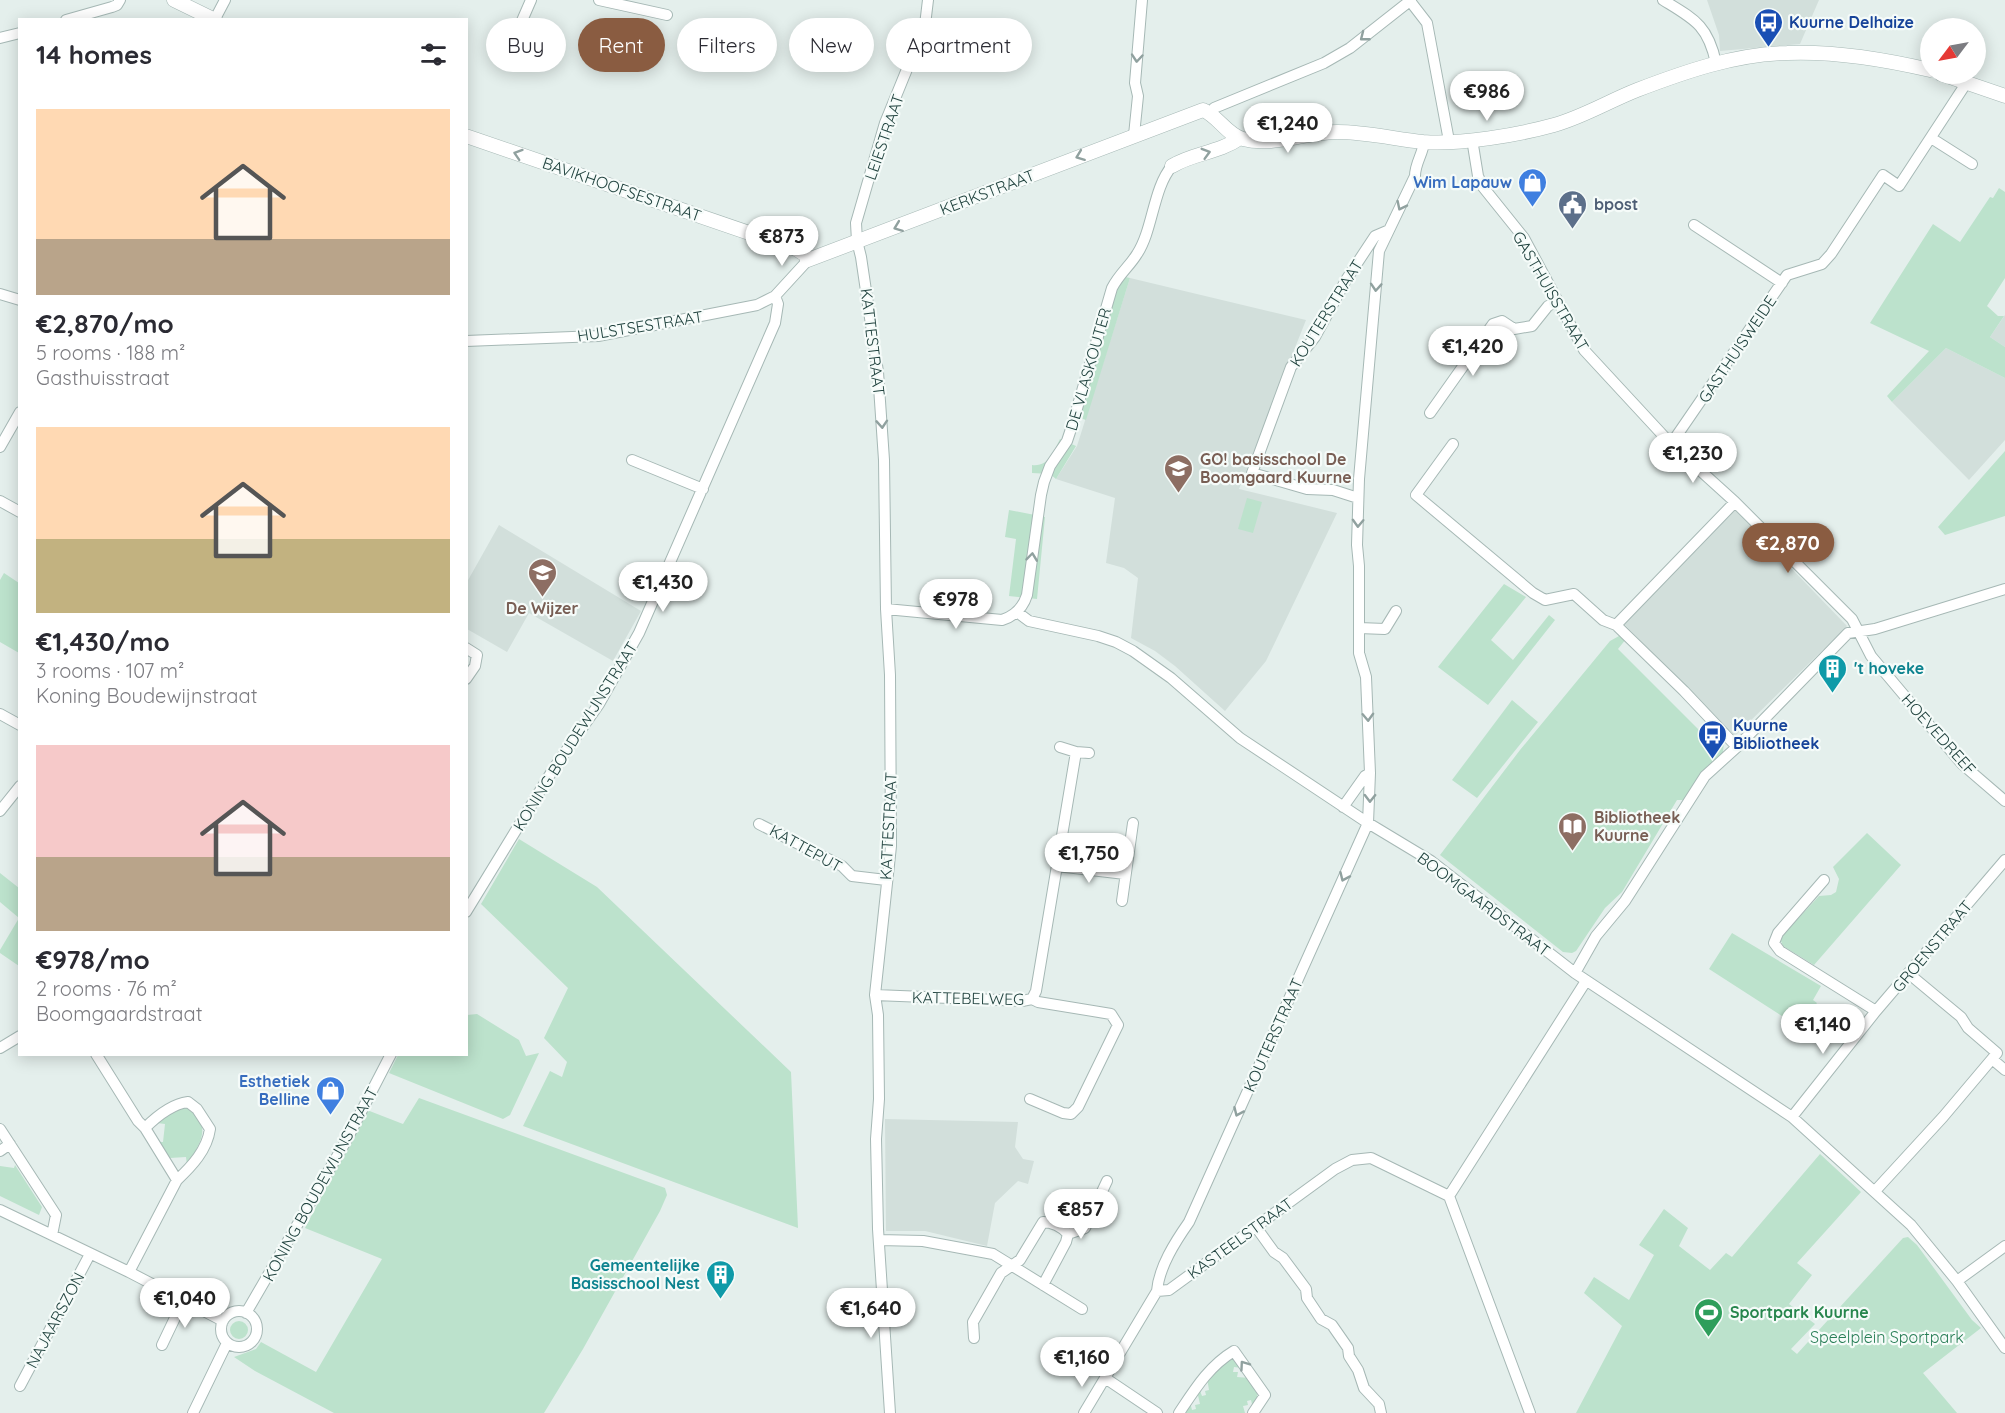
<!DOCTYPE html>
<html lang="en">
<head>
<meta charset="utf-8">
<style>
  body { margin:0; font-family:Quicksand,sans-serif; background:#f7f7f7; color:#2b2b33; height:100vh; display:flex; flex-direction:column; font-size:22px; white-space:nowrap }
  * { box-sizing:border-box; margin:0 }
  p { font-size:20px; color:#7c7c81 }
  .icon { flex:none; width:33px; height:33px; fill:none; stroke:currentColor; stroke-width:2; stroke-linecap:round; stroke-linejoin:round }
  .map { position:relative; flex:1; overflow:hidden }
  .side { position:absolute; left:18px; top:18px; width:450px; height:1038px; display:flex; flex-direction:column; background:#fff; border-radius:0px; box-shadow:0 3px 15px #0003 }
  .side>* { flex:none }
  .hud { position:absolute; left:486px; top:18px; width:570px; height:54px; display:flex; gap:12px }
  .needle { width:39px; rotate:238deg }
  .buttons { position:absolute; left:1920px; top:18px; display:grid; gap:12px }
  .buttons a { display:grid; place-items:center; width:66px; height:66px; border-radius:50%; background:#fff; box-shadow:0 3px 15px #0003; font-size:30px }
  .price { position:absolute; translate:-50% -51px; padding:0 14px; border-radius:21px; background:#fff; color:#222; font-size:20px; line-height:39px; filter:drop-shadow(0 2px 3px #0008) }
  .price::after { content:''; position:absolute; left:50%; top:36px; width:18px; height:14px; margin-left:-9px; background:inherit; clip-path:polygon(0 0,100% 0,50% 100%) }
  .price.active { background:#8a5c41; color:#fff }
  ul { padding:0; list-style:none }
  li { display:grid; align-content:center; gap:12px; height:318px; padding:0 18px }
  li span { display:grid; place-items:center; height:186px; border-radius:0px; color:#555 }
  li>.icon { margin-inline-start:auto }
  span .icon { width:108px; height:108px; fill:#fffc; stroke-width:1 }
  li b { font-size:26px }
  h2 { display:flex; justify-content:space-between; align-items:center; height:72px; padding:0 18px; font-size:26px }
  .chip { padding:0 21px; border-radius:27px; background:#fff; box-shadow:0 3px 15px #0003; font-size:21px; line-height:54px }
  .chip.active { background:#8a5c41; color:#fff }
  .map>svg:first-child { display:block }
  .built { fill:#d2dfdb }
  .green { fill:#bce2cc }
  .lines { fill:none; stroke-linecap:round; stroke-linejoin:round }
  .minor-casing { stroke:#a6b8b5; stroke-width:12 }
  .tertiary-casing { stroke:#a6b8b5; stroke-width:15 }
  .minor { stroke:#fff; stroke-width:10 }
  .tertiary { stroke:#fff; stroke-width:14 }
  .oneway { stroke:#90a19f }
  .labels { text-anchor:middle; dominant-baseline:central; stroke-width:4.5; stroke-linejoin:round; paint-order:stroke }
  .transit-label { font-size:16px; font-weight:bold; fill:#164399; stroke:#f5fbf9; text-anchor:start }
  .street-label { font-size:16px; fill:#21433f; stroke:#f5fbf9 }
  .shop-label { font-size:16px; font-weight:bold; fill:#366cbe; stroke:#f5fbf9; text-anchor:end }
  .service-label { font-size:16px; font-weight:bold; fill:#4e5e75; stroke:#f5fbf9; text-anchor:start }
  .education-label { font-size:16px; font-weight:bold; fill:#785e54; stroke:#f5fbf9; text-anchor:start }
  .culture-label { font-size:16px; font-weight:bold; fill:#0d838f; stroke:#f5fbf9; text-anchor:start }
  .leisure-label { font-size:16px; font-weight:bold; fill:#27864d; stroke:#f5fbf9; text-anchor:start }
  .park-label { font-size:16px; fill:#287e56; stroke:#f5fbf9 }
</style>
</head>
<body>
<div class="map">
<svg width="2005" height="1413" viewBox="0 0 2005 1413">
  <rect width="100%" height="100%" fill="#e4efec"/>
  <path class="built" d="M1707,0H1819L1800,44L1720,51L1719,35Z
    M1130,278L1306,320L1239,489L1337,513L1266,661L1225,711L1175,666L1155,651L1131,638L1138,578L1124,568L1106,563L1115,498L1056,479L1077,446Z
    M2005,315V347L1990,337Z
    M1946,348L2005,378V440L1969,480L1892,402Z
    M1733,508L1847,626L1735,736L1622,622Z
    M499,525L641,611L613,661L529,613L507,652L467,629V582Z
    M885,1119L1018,1122L1015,1147L1023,1159L1034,1161L1028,1184L1018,1181L995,1203L987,1246L925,1231H886Z"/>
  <path class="green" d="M1999,188L2005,192V278L1987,306L1998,316H2004L1990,337L2005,347V378L1946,348L1892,402L1887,396L1929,351L1870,323L1933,224L1960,242L1990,197L1993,198Z
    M1121,276L1130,278L1086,420L1077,417Z
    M1060,439L1076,446L1056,479L1050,474L1032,473V465C1049,467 1054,451 1060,439Z
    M2005,451V516L1945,535L1938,527Z
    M1247,498L1262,502L1253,533L1238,529Z
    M1009,510L1045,517L1037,599L1009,596L1016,539L1005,537Z
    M4,573L19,583V653L0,642V580Z
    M1504,584L1526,597L1491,640L1513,660L1549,615L1555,620L1488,705L1438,667Z
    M1619,636L1626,639L1618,649L1712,743L1720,734L1724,741L1723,752L1707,768L1684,800H1677L1622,892L1605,908L1576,951L1572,953L1563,952L1440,855L1520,750L1610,641Z
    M1512,700L1538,722L1477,798L1452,780Z
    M1867,833L1901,865L1814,965L1783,946L1781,941L1782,936L1819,896L1831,895L1836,892L1839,879L1833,867Z
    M519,839L597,887L791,1072L798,1228L523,1126L550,1071L562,1077L567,1062L544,1038L568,988L481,904Z
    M0,873L19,888V918L0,902Z
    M19,918L20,966H19L0,953V950Z
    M1732,933L1821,986L1813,1000L1817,1003L1799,1027L1709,969Z
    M477,1014L519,1040L526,1056L539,1053L510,1115L503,1119L389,1073L398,1055L466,1054L467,1015Z
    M419,1098L665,1188L667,1195L660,1211L583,1349L544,1413H334L255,1371L234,1357L256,1349L261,1342L316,1372L382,1259L305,1228L367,1110L403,1124Z
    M187,1106C213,1126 201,1142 187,1165L186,1157L170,1158V1166L154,1142H163L165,1124L157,1123L180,1107Z
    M1820,1154L1861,1192L1797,1263L1812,1275L1789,1304L1815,1324L1791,1349L1797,1354L1903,1238L1908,1237L1917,1245L1972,1320L1981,1328L1923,1373L1957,1413H1576L1622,1326L1584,1293L1594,1277L1629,1300L1654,1255L1639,1245L1664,1209L1688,1228L1679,1246L1710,1270L1726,1253L1732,1257Z
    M15,1165L42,1207L39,1215L0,1196V1166L14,1168Z
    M230 1330a9 9 0 1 1 18 0a9 9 0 1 1-18 0Z
    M1231,1359L1237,1360L1242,1368L1234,1367L1233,1372H1238L1237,1377L1250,1378L1256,1387L1258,1400L1253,1408L1251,1400L1247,1401L1248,1405L1243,1406L1245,1413H1183L1190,1402L1192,1410L1196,1409L1195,1405L1200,1404L1197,1391L1199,1388L1202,1396L1206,1395L1205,1391L1209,1390L1207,1378L1218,1366Z"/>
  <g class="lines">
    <defs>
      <path id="minor" d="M599,0L667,15
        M1663,0C1694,19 1708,25 1716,63
        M1410,1L1427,23L1449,141
        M215,19L225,0
        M66,20L112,7L117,5L120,0
        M0,38L20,33
        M514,39L531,0
        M1212,114L1214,108L1324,63L1350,48L1411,0
        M1134,135L1138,96L1135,83L1142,0
        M1931,138L1972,164
        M1472,139L1478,176L1483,187L1524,238L1584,350L1671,444L1735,502L1852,619L1871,656L1962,764L2005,801
        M1694,225L1782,283
        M0,294L20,300
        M466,341L598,336L757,305L775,296L808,260
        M1430,413L1493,324L1502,321L1514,329L1532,326L1548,306L1558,301
        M1453,444L1416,495L1533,593L1545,600L1574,594L1603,620L1616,625L1684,691L1737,747
        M1671,444L1787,275L1822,264L1831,254L1883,175L1899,186L1967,82
        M0,447L20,412
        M632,460L703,489
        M1358,498L1333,490L1307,489L1252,473L1291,367L1315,337L1346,280L1375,236L1389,230
        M0,501L20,512
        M886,609L1002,620C1014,616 1023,608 1027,595L1041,495L1044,482L1050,466L1067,441L1071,429L1112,288C1120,273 1129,267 1137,254C1153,230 1153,188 1172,166
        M1017,612L1029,621L1098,636L1116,642L1133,651L1171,678L1240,738L1368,823L1431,861L1575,973L1792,1117L1911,1225L1957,1281L2005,1348
        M1616,625L1735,502
        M1359,628L1385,629L1396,611
        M466,648L477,655L475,666L466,679
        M0,714L20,725
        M1060,747L1076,752
        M1343,807L1365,776L1370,773
        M0,811L20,786
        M759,824L842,866L852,876L886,880
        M1057,866L1125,874
        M1824,880L1778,933L1774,943L1780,951L1876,1011
        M1122,901L1133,823
        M466,912L554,768L599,704L639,633L775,323L778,304L775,296
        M1575,973L1596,936L1625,901L1705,776L1737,747L1848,633L1875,629L2005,589
        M875,995L1022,1001L1032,999
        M1032,999L1036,991L1076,752L1089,753
        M0,1048L20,1036
        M96,1054L138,1121L145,1128L177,1180L129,1272
        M1992,1059L2005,1070
        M1030,1099L1063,1113L1071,1114L1078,1107L1118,1025L1111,1014L1038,1002L1032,999
        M1792,1117L1876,1011L2005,860
        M145,1128C157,1116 172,1104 188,1102L197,1109L210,1129C207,1150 192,1166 177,1180
        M0,1129L56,1215L52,1235
        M0,1151L10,1144
        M1875,1191L1943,1117L1997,1053L1968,1028L1961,1017L1908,973
        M1449,1196L1586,981
        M1449,1196L1530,1413
        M0,1210L129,1272L223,1321
        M1256,1227L1274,1252L1283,1258L1306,1289L1307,1298L1321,1319L1332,1325L1348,1348L1349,1356L1358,1370L1364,1388L1379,1404L1381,1413
        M1068,1234L1085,1228L1107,1181
        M879,1240L923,1241L993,1254L1082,1309
        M1957,1281L2005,1246
        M1157,1291L1169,1290L1335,1169L1352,1160L1371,1158L1449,1196
        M221 1329a18 18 0 1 1 36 0a18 18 0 1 1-36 0Z
        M246,1313L346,1141L391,1054
        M974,1338L973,1322L1001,1273L1020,1260L1043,1222C1052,1222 1062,1227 1068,1234L1066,1242L1043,1285
        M162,1345L183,1301
        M1105,1378L1157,1413
        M20,1386L90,1254
        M193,1413L227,1343
        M890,1413L878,1229L876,1139L879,1099L878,1015L875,995L891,846L890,675L886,609L884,460L878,372L861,257L857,241L856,223L885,123L925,25L928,0
        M1084,1413L1157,1291C1159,1267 1175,1242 1189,1222L1368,823L1370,773L1366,677L1359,653V566L1357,545L1359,479L1379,251L1415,176C1415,163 1423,154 1424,142
        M1179,1413C1195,1389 1209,1366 1234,1351L1265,1395L1253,1413"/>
      <path id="tertiary" d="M174,0L215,20
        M1941,74L2005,96
        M466,136L796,249L804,254L808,260L1203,110C1218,116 1227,135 1243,139C1273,147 1306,132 1337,132C1366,132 1395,139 1423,142C1459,145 1518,135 1554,125C1583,117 1609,101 1637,90C1684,72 1735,54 1787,53C1835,51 1883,59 1930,70
        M1172,166C1193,153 1219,153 1240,138"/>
    </defs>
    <use href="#minor" class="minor-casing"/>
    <use href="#tertiary" class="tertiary-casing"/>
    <use href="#minor" class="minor"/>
    <use href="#tertiary" class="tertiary"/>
  </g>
  <defs><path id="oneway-chevron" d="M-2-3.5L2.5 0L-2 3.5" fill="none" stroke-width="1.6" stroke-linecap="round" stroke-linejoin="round" transform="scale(1.5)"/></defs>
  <g class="oneway">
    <use href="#oneway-chevron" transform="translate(1364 37) rotate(142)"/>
    <use href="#oneway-chevron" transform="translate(1137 58) rotate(95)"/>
    <use href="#oneway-chevron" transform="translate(1206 153) rotate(-16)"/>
    <use href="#oneway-chevron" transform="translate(518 154) rotate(-162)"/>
    <use href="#oneway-chevron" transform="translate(1080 156) rotate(159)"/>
    <use href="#oneway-chevron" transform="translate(1401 206) rotate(116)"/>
    <use href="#oneway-chevron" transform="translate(898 227) rotate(159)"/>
    <use href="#oneway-chevron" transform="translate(1376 287) rotate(94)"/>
    <use href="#oneway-chevron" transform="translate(882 424) rotate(86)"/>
    <use href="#oneway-chevron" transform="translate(1358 523) rotate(92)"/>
    <use href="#oneway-chevron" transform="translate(1032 557) rotate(-83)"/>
    <use href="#oneway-chevron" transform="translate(1368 717) rotate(88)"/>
    <use href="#oneway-chevron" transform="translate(1370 798) rotate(91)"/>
    <use href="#oneway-chevron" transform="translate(1344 877) rotate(114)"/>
    <use href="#oneway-chevron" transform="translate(1238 1112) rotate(114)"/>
    <use href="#oneway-chevron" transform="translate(1244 1365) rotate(-125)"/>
  </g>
  <defs>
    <symbol id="bus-pin" viewBox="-11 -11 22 30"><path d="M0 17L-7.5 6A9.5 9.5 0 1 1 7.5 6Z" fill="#1a4fb4" stroke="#f5fbf9"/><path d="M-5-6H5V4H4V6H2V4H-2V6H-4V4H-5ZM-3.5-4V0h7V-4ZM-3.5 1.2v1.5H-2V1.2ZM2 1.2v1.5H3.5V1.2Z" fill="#fff"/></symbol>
    <symbol id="shop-pin" viewBox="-11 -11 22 30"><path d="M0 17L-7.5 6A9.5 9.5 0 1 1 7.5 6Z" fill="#3f7fe0" stroke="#f5fbf9"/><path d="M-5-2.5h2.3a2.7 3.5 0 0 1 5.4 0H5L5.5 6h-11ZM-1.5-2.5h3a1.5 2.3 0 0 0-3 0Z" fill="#fff"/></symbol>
    <symbol id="civic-pin" viewBox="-11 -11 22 30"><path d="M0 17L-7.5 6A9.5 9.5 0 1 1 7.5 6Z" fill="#5c6f8a" stroke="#f5fbf9"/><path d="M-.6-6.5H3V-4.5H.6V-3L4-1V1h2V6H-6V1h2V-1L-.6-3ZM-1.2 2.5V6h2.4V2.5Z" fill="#fff"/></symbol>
    <symbol id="school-pin" viewBox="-11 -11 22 30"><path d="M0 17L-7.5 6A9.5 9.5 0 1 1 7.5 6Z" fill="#8d6e63" stroke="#f5fbf9"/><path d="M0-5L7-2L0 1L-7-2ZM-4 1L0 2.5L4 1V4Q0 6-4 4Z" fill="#fff"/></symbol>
    <symbol id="building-pin" viewBox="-11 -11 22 30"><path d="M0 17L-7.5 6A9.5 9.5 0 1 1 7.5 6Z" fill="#0f9aa8" stroke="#f5fbf9"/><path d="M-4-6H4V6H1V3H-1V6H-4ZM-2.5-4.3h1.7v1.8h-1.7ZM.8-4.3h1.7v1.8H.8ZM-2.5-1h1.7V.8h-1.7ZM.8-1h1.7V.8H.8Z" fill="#fff"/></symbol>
    <symbol id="library-pin" viewBox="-11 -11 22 30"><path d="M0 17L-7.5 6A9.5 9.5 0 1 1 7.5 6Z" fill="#8d6e63" stroke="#f5fbf9"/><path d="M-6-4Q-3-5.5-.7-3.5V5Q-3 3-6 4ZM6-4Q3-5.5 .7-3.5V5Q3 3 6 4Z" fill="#fff"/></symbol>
    <symbol id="stadium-pin" viewBox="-11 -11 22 30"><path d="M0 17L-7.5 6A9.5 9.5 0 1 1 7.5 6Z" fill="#2e9e5b" stroke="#f5fbf9"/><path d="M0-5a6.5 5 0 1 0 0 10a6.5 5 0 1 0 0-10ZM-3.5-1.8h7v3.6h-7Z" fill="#fff"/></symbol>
  </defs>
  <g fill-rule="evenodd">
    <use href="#bus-pin" x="1752" y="6" width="33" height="45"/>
    <use href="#shop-pin" x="1516" y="166" width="33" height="45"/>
    <use href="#civic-pin" x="1556" y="188" width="33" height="45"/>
    <use href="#school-pin" x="1162" y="452" width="33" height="45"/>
    <use href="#school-pin" x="526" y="556" width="33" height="45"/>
    <use href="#building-pin" x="1816" y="652" width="33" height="45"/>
    <use href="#bus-pin" x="1696" y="718" width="33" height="45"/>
    <use href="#library-pin" x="1556" y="810" width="33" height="45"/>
    <use href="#shop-pin" x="314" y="1074" width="33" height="45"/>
    <use href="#building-pin" x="704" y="1258" width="33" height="45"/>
    <use href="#stadium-pin" x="1692" y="1296" width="33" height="45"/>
  </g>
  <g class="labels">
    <g class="transit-label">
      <text x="1789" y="22">Kuurne Delhaize</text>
      <text x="1733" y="725">Kuurne<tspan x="1733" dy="18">Bibliotheek</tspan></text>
    </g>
    <g class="street-label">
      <text transform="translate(884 137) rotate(-71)">LEIESTRAAT</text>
      <text transform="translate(622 189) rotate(19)">BAVIKHOOFSESTRAAT</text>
      <text transform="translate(987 192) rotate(-21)">KERKSTRAAT</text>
      <text transform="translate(1551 291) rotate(60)">GASTHUISSTRAAT</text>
      <text transform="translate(1326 313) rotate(-58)">KOUTERSTRAAT</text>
      <text transform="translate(640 326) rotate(-9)">HULSTSESTRAAT</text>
      <text transform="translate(873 342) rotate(83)">KATTESTRAAT</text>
      <text transform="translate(1737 349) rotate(-56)">GASTHUISWEIDE</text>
      <text transform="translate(1088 369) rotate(-74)">DE VLASKOUTER</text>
      <text transform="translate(1939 734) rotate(48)">HOEVEDREEF</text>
      <text transform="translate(575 736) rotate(-58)">KONING BOUDEWIJNSTRAAT</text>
      <text transform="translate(888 826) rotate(-87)">KATTESTRAAT</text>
      <text transform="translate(806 848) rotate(29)">KATTEPUT</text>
      <text transform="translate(1484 904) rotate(37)">BOOMGAARDSTRAAT</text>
      <text transform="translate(1932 946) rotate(-50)">GROENSTRAAT</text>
      <text transform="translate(968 998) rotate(1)">KATTEBELWEG</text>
      <text transform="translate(1273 1035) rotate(-66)">KOUTERSTRAAT</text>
      <text transform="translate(320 1184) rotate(-61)">KONING BOUDEWIJNSTRAAT</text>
      <text transform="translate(1240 1238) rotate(-36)">KASTEELSTRAAT</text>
      <text transform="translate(55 1320) rotate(-62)">NAJAARSZON</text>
    </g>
    <g class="shop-label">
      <text x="1512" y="182">Wim Lapauw</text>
      <text x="310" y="1081">Esthetiek<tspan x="310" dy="18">Belline</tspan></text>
    </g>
    <g class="service-label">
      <text x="1594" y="204">bpost</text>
    </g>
    <g class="education-label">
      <text x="1200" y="459">GO! basisschool De<tspan x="1200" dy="18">Boomgaard Kuurne</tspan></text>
      <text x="542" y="608" text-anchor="middle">De Wijzer</text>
      <text x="1594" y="817">Bibliotheek<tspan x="1594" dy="18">Kuurne</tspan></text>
    </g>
    <g class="culture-label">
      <text x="1854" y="668">'t hoveke</text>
      <text x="700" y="1265" text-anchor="end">Gemeentelijke<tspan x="700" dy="18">Basisschool Nest</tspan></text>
    </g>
    <g class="leisure-label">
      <text x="1730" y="1312">Sportpark Kuurne</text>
    </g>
    <g class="park-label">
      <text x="1887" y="1337">Speelplein Sportpark</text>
    </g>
  </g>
</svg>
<div class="buttons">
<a><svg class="needle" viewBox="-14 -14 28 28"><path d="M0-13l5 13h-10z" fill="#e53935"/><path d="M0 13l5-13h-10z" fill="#7c7c81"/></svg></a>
</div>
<b class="price" style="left:1487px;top:122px">€986</b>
<b class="price" style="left:1288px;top:154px">€1,240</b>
<b class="price" style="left:782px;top:267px">€873</b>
<b class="price" style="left:1473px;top:377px">€1,420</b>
<b class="price" style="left:1693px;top:484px">€1,230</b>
<b class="price active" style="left:1788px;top:574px">€2,870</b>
<b class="price" style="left:663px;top:613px">€1,430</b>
<b class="price" style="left:956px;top:630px">€978</b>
<b class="price" style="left:1089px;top:884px">€1,750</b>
<b class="price" style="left:1823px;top:1055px">€1,140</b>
<b class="price" style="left:1081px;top:1240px">€857</b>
<b class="price" style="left:185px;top:1329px">€1,040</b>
<b class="price" style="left:871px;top:1339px">€1,640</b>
<b class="price" style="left:1082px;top:1388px">€1,160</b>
<div class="hud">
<a class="chip">Buy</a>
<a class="chip active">Rent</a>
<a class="chip">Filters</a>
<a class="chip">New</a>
<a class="chip">Apartment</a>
</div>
<section class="side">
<h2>14 homes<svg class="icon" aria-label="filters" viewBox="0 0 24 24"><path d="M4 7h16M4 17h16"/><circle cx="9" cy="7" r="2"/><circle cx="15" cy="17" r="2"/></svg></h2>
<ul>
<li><span style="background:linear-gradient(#ffd9b3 70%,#b9a48a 0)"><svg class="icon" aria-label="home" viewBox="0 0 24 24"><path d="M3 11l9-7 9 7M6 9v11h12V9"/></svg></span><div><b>€2,870/mo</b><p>5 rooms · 188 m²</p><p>Gasthuisstraat</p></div></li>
<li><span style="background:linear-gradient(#ffd9b3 60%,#c2b280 0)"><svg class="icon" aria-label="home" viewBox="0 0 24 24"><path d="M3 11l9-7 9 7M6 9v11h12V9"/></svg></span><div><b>€1,430/mo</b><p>3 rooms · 107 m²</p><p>Koning Boudewijnstraat</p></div></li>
<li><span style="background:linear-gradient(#f6c9c9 60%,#b9a48a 0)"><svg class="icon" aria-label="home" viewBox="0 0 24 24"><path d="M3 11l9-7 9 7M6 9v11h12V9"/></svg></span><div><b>€978/mo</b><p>2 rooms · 76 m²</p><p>Boomgaardstraat</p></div></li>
</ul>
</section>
</div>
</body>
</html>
